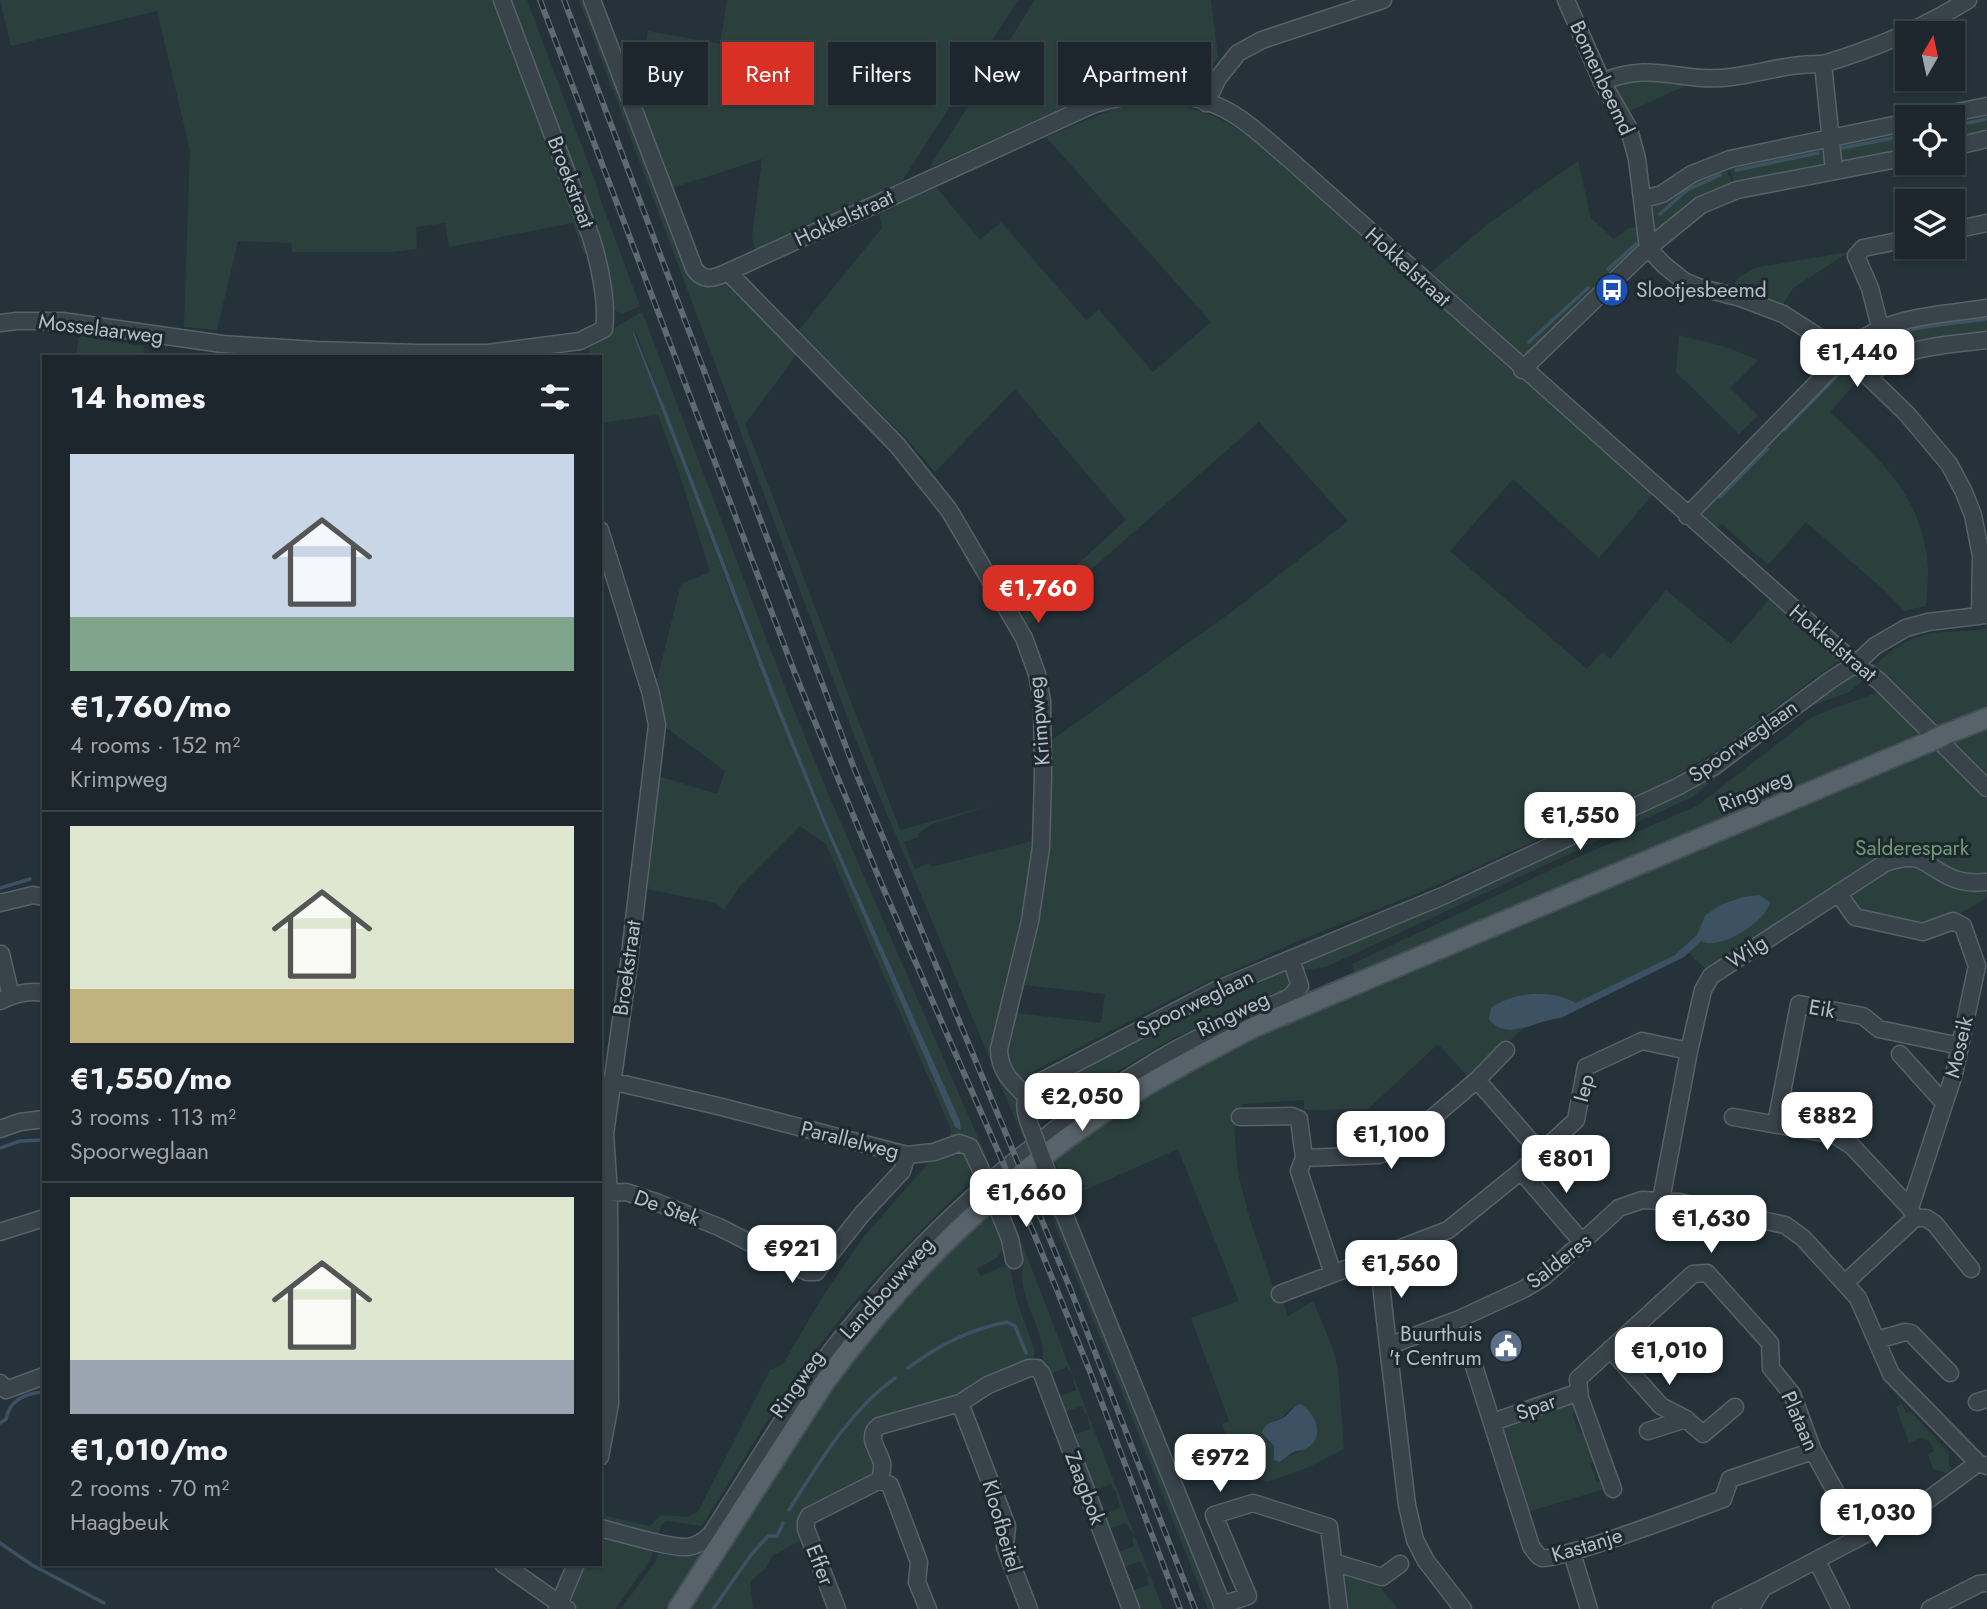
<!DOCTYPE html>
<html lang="en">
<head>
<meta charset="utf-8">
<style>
  body { margin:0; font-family:Jost,sans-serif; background:#252e34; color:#f1f3f6; height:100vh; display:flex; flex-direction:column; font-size:26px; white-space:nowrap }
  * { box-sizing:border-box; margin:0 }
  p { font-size:23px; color:#a0a5a9 }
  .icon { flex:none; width:38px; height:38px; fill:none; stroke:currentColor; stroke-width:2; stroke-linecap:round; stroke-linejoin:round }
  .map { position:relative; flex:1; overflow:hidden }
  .sheet { position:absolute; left:42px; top:355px; width:560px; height:1211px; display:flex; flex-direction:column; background:#1c262c; border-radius:0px; box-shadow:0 2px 5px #0004,0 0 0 2px #3a4348 }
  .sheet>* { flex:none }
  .guide { position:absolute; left:623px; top:42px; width:665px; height:63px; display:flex; gap:14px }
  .needle { width:46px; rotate:9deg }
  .tools { position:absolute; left:1895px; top:21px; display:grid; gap:14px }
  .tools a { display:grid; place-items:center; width:70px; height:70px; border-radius:0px; background:#1c262c; box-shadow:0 2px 5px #0004,0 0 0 2px #3a4348; font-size:35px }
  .price { position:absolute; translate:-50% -60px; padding:0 16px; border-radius:14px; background:#fff; color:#222; font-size:23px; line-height:46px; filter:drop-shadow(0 2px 4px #0008) }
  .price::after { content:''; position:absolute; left:50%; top:42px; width:21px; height:16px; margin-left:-10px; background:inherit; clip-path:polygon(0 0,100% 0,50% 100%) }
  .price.on { background:#d93025; color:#fff }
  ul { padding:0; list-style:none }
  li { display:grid; align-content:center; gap:14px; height:371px; padding:0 28px }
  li+li { border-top:2px solid #3a4348 }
  li span { display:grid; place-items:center; height:217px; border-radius:0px; color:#555 }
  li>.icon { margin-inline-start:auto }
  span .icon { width:126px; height:126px; fill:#fffc; stroke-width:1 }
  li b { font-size:30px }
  h2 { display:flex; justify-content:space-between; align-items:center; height:84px; padding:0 28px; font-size:30px }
  .chip { padding:0 24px; border-radius:0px; background:#1c262c; box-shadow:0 2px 5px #0004,0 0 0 2px #3a4348; font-size:24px; line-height:63px }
  .chip.on { background:#d93025; color:#fff }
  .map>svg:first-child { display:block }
  .green { fill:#2b403d; fill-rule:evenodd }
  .water { fill:#3c5262 }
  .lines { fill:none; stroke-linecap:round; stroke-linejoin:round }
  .stream { stroke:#3c5262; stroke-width:3.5 }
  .minor-casing { stroke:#576168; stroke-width:19 }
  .major-casing { stroke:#454f56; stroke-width:23 }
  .minor { stroke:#39434a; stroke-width:16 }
  .major { stroke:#57626a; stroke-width:19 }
  .rail-casing { stroke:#5d6a73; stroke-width:6 }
  .rail { stroke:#1e282f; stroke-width:3.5; stroke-dasharray:10; stroke-linecap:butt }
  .minor-bridge-casing { stroke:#576168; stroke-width:19; stroke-linecap:butt }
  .major-bridge-casing { stroke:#454f56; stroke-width:23; stroke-linecap:butt }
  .minor-bridge { stroke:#39434a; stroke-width:16 }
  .major-bridge { stroke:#57626a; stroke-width:19 }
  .labels { text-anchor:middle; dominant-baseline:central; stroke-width:6; stroke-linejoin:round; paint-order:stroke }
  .street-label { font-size:21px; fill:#b4bec6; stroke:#1e282f }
  .poi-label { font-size:21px; fill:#b4bec6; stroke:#1e282f; text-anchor:start }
  .park-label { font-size:21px; fill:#749a76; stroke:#1e282f }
</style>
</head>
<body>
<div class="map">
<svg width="1987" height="1609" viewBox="0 0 1987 1609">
  <rect width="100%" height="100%" fill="#25323a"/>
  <path class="green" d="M0,0H499L589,253L584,254L573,223L449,247L445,223L416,227L417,249L391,252H292L291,243L238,241L217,330L184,327L190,150L157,11L11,46Z
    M504,0H527L599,192L598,193L640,306L622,314L610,308Z
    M579,0H588L691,271L730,282L801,349L745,424L900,830L991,805L932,824L918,834V837L904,842L915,869L929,863L931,867L1033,841C1026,914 1011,983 993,1053L1014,1092L1026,1135L1023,1138L856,740Z
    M727,0H1018L902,181L755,250L752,238L762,159L672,188L637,96L648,31L720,44Z
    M1035,0H1211L1218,57L1201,86L1198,87L1148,81L1131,82L1106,89L929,168Z
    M1629,80L1672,82L1687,85L1628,112L1616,88V85Z
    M1149,103C1190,104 1220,115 1253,140L1653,494L1599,558L1513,479L1450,551L1587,669L1602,652L1610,659L1666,590L1731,644L1770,598L1839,660L1724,746L1667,782L1423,891L1298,941L1180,995L1034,1071L1021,1082C996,1060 1008,1041 1015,1013L1101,1023L1105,994L1023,985L1033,939L1049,742L1233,611L1348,521L1259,422L1028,625L1022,615L1126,520L1015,389L935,472L909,442L798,331L882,228L879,213L936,187L980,240L1001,222L1086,320L1099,310L1153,372L1211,322L1046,137L1121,106Z
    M1987,114V131L1953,139V121Z
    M1907,130V150L1841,166L1835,144Z
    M1822,146L1825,170L1737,187L1727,164Z
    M1578,161L1591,218L1614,239L1628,228L1636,227L1642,250L1523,358L1509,349L1512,345L1431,272L1489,223Z
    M1724,165L1734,187C1705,180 1683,220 1661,227L1659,229L1662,232L1653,231L1649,206L1652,202Z
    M1849,252L1793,288L1782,306L1732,288L1738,278L1754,268Z
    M642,312L786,690L829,796L990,1165L985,1169L950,1138L951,1129L826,844L800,826L739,887L724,910L716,903L646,889L658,776L717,794L725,771L664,726L662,696L657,680L681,584L710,572L679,472L658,415L600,423V357H592L587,343ZM632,331L636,333L775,695L827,824L960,1121L961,1128L960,1130L955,1127L824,825L751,646Z
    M1987,312V332C1950,338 1909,339 1876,359L1875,365L1871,369L1856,358L1854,349L1884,330Z
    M1679,335L1726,347L1758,360L1730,388L1758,416L1739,434L1676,372Z
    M79,336L144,346L143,357H76Z
    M1839,363L1858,380L1830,412C1879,459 1923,495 1928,568C1928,580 1927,593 1926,606L1904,611L1885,591L1806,522L1768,565L1722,524L1715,530L1699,516V508Z
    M1987,628V706L1933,728L1875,665C1896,646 1914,634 1943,632C1957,631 1973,632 1987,628Z
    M1856,668L1866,678L1849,692L1804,709L1692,797L1326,967L1303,970L1301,962L1678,790Z
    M1879,691L1962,776L1987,799V898L1955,916L1922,928L1864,915L1843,883L1707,969L1694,959L1689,952L1577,1006L1521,1030L1470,1079L1438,1044L1368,1109L1304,1110V1100L1243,1104L1234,1128L1238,1173L1250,1220L1273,1286L1280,1294L1288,1316L1313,1301L1332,1346L1338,1369L1344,1449L1307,1468L1266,1482L1258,1477L1254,1468L1245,1464L1237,1466L1222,1424L1229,1421L1191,1318L1239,1301L1178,1149L1069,1197L1088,1185L1076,1187L1068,1192L1053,1158L1150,1093L1214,1056L1361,991L1352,964L1576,858L1697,806L1808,720C1829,707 1856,703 1879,691ZM1292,1407L1316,1424C1315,1453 1299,1447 1281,1462L1274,1460V1446L1270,1441L1281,1419Z
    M1987,725V782L1946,742Z
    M1281,969L1291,975L1294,983L1288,990L1232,1016L1173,1038L1115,1073L1041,1124L1030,1101L1035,1092L1202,1004Z
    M965,1151L976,1177C931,1219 889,1261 849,1308C793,1375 748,1452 702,1526L667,1521L661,1525L658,1536L602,1522L600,1495L606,1516L650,1526L661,1515L688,1517L698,1512L770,1370L783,1364L823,1296L861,1240L916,1177L930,1162Z
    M1046,1183L1175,1511L1218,1609H1208L1039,1184Z
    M1006,1202L1163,1609H1144L1135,1606L1132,1591L1149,1585L1147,1577L1149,1576L1140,1561L1123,1568L1117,1553L1134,1546L1132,1539L1135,1537L1126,1523L1108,1529L1103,1514L1120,1508L1116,1491H1114L1111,1484L1094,1491L1073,1435L1090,1429L1087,1413H1085L1082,1406L1064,1412L1058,1397L1076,1390L1072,1374L1067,1367L1050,1374L1042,1365C1049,1331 1016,1301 1023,1265L1002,1206Z
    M990,1207L1006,1243L998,1257L976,1269L981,1276L1001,1267L1010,1266L1016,1298L1035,1352L1032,1363L965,1396L868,1426L863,1434L877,1473L803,1515L805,1538L772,1556L766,1568L750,1582L753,1609H682L815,1408L881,1319Z
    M1573,1400L1580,1411L1572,1414L1579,1433L1588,1431L1598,1460L1590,1463L1597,1482L1606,1480L1608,1488L1527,1512L1529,1507L1506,1437L1501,1435L1500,1427Z
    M1902,1404L1906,1413L1911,1412L1949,1453V1465L1952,1469L1947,1473L1933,1469L1928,1454L1934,1451L1929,1441L1922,1438L1909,1443L1896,1407Z
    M600,1534L655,1546L650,1560L615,1609H577L570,1596L579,1565L600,1564Z
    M713,1539L684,1586L664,1609H621L655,1562L661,1548Z
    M1345,1573L1375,1581L1398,1609H1349Z"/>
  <path class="water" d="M633,330L667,413L775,695L827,824L960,1121L961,1129L960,1130L955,1127L824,825L771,696L633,334Z
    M1759,895L1770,902C1766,922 1720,951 1701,941L1684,957L1561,1018C1539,1019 1505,1043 1489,1019L1491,1008C1516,991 1550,989 1576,1003L1675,955L1697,935L1705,916L1720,905L1743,897Z
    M1300,1404C1314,1411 1325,1434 1310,1446C1305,1450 1299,1450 1294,1452C1289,1454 1285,1459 1280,1462L1274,1460V1446L1262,1433C1266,1421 1271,1424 1281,1419C1289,1416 1291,1407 1300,1404Z"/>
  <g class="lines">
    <path class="stream" d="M1953,126L1987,119
      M1842,148L1908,135
      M1736,170L1818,153
      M1660,214L1687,190L1720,175
      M1608,269L1636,244
      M1529,342L1588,288
      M1865,350C1900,325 1945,325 1987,319
      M1784,430L1841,372
      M1720,497L1767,449
      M0,888L30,879
      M0,1148L20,1141L44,1140
      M908,1368C937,1346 971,1329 1007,1322L1015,1326L1026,1353
      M0,1423L6,1419C10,1399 26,1393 44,1392
      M789,1510C819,1463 850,1410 895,1378
      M0,1543L32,1565L104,1603
      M713,1609L751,1555L768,1536H777L783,1523"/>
    <defs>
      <path id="minor" d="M592,0L694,268C703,283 715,278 728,272L1092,105C1137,90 1191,88 1233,114C1253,126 1270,143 1288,158L1856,664L1879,681L1987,788
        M1566,0L1602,82L1629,129L1637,159L1648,248L1664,265L1684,281L1698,287L1741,298L1783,314L1845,354L1907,414L1949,464L1963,490L1973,515L1981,556L1980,616
        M1823,64C1874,49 1923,28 1968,0
        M1602,82C1653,60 1682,84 1731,77C1762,73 1791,63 1823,64L1834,171
        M1206,103L1218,78L1238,53L1262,40L1383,0
        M1932,117L1987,106
        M1953,147L1987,139
        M1643,199L1662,194L1692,174L1730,159L1908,122
        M1953,230L1987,223
        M728,272L897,445L949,510L1024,638L1037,674L1042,701L1043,775L1041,847L1030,921L999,1049C999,1070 1011,1082 1026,1096
        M0,323L17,321H62L222,344L315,350L417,353H488L580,341L604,329C608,303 599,262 591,237L502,0
        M1880,327L1870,288L1856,256L1863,248L1908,239
        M1522,370L1648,248L1701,205L1737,190L1908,157
        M1870,376C1899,345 1948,345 1987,340
        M1687,516L1855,344C1892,315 1942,315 1987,308
        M600,530L651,694L657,725L628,971L605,1134L609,1193L610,1404L600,1457
        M1838,893L1855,917L1923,932L1953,921L1963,926L1977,966L1954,1074L1910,1208L1915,1218L1845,1283
        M0,903L33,895L44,897
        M1,954L11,996
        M0,1001C14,994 29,990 44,993
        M1900,1054L1944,1103
        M1477,1080L1540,1152
        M611,1081L722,1107L907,1155L934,1152L959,1143L970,1147L982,1172
        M1240,1117L1292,1116L1299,1119L1304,1158
        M1733,1117L1835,1135L1852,1146L1910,1208
        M1776,1124L1799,1004L1863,1016L1879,1029L1960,1046
        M0,1129L20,1122L44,1119
        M1032,1131C1024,1111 1020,1098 1038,1083L1216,990L1445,895L1677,787L1713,767L1832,679L1856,664L1875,646L1906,628L1928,622L1987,615
        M1046,1169L1224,1609
        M1521,1171L1583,1243
        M609,1193L626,1192L656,1202L719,1227L807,1272H816L863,1213L902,1171L907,1155
        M1661,1200L1689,1051L1703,990L1711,976L1885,863C1927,848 1925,870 1958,880C1968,883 1977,883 1987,882
        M998,1209L1010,1239L1014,1260
        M1915,1218H1926L1935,1224L1971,1269
        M0,1232L44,1218
        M1378,1258L1388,1346
        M1333,1274L1299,1171L1304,1158L1378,1155L1393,1151L1477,1080L1506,1050
        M1280,1294L1448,1230L1521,1171L1576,1120L1586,1067L1642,1041L1689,1051
        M1877,1340L1905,1332L1911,1333L1950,1373
        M1610,1349L1661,1406L1686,1419L1703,1434L1735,1407
        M1474,1366L1531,1546C1534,1550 1537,1556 1542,1558C1557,1562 1699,1508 1723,1499L1730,1479L1813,1451
        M0,1383L6,1390L44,1376
        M1977,1402L1987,1399
        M960,1403L1007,1526L1005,1547L1029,1609
        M1493,1422L1579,1392
        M1648,1431L1686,1419
        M1613,1489L1580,1398L1578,1379L1693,1274L1707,1273L1770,1343L1771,1368L1792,1394L1813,1451L1860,1536
        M600,1528C621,1533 668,1548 687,1547C697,1546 704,1541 711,1534C754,1468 793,1398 843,1336C930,1225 1040,1131 1161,1058C1201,1034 1247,1017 1290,997L1300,986L1291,959
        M1572,1553L1589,1609
        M1817,1561L1841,1609
        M1333,1562L1382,1577L1400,1564
        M503,1564L567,1609
        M1222,1605L1248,1596L1214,1515L1253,1503L1329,1527L1339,1609
        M557,1609L576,1564
        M837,1609L806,1529V1522L809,1516L880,1480
        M928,1609L917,1582L919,1562L890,1485L880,1480C881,1474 883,1469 882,1463C879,1450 865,1437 879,1426L960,1403L988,1385L1029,1368H1037L1042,1374L1131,1609
        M1463,1609L1426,1561L1415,1540L1407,1505L1388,1346L1457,1320L1524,1289L1544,1277L1619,1208L1642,1200L1679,1202L1785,1225L1803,1238L1858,1298L1891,1374L1978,1463L1987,1466
        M1721,1609L1763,1588
        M1750,1609L1763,1588L1921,1505L1978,1463
        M1930,1609L1979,1584L1987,1583"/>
      <path id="major" d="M1944,735L1987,718
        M678,1609L824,1383C905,1272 1008,1173 1124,1099C1166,1072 1210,1050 1254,1027L1931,741"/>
    </defs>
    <use href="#minor" class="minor-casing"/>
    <use href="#major" class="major-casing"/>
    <use href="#minor" class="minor"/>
    <use href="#major" class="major"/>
    <defs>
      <path id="rail" d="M540,0L794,671L881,883L1035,1236L1089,1369L1180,1609
        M564,0L854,768L1070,1288L1195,1609"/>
    </defs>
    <use href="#rail" class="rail-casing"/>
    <use href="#rail" class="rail"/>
    <defs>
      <path id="minor-bridge" d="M1032,1131L1046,1169
        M982,1172L998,1209"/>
      <path id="major-bridge" d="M1931,741L1944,735"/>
    </defs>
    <use href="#minor-bridge" class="minor-bridge-casing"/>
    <use href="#major-bridge" class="major-bridge-casing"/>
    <use href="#minor-bridge" class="minor-bridge"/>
    <use href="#major-bridge" class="major-bridge"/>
  </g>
  <defs>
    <symbol id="bus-disc" viewBox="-11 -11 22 22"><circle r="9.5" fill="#1a4fb4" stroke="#1e282f"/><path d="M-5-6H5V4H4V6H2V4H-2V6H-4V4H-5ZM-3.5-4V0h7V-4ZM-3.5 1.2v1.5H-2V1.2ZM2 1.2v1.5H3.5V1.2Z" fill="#fff"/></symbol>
    <symbol id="civic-disc" viewBox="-11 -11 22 22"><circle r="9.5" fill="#5c6f8a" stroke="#1e282f"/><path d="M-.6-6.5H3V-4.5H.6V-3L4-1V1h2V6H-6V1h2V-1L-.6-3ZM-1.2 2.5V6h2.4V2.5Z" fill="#fff"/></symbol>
  </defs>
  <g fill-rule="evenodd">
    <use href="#bus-disc" x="1593" y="271" width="38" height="38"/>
    <use href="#civic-disc" x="1487" y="1327" width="38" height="38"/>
  </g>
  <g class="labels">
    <g class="street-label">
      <text transform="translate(1602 78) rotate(65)">Bomenbeemd</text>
      <text transform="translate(571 182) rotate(69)">Broekstraat</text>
      <text transform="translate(844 218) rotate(-25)">Hokkelstraat</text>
      <text transform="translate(1408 267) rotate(42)">Hokkelstraat</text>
      <text transform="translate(101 329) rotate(7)">Mosselaarweg</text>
      <text transform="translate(1833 643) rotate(40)">Hokkelstraat</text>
      <text transform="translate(1039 721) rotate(-95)">Krimpweg</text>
      <text transform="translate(1743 741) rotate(-35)">Spoorweglaan</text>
      <text transform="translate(1755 791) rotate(-23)">Ringweg</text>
      <text transform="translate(1747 952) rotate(-33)">Wilg</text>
      <text transform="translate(627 968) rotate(-82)">Broekstraat</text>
      <text transform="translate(1195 1003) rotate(-26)">Spoorweglaan</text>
      <text transform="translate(1822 1009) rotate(10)">Eik</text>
      <text transform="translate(1233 1014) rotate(-26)">Ringweg</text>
      <text transform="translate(1959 1047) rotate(-77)">Moseik</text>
      <text transform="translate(1584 1088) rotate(-75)">Iep</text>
      <text transform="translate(850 1140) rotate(14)">Parallelweg</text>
      <text transform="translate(667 1208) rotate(20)">De Stek</text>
      <text transform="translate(1559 1261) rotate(-38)">Salderes</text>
      <text transform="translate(887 1288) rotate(-48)">Landbouwweg</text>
      <text transform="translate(797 1384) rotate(-55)">Ringweg</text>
      <text transform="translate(1536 1407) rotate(-20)">Spar</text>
      <text transform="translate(1800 1421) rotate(66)">Plataan</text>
      <text transform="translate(1085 1488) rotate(69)">Zaagbok</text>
      <text transform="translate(1002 1526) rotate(74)">Kloofbeitel</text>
      <text transform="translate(1587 1545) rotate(-17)">Kastanje</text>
      <text transform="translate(820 1565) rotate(68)">Effer</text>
    </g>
    <g class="poi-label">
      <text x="1636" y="290">Slootjesbeemd</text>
      <text x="1482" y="1334" text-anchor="end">Buurthuis<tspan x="1482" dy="24">'t Centrum</tspan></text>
    </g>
    <g class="park-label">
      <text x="1912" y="848">Salderespark</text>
    </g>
  </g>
</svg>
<div class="tools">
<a><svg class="needle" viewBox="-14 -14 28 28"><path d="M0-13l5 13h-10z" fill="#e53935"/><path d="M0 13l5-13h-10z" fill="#a0a5a9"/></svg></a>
<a><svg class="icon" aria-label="locate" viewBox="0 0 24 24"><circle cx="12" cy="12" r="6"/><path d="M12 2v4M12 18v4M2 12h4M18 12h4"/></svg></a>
<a><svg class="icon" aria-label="layers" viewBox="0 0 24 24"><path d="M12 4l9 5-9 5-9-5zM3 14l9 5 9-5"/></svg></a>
</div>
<b class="price" style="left:1857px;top:389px">€1,440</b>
<b class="price on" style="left:1038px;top:625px">€1,760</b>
<b class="price" style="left:1580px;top:852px">€1,550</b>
<b class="price" style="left:1082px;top:1133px">€2,050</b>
<b class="price" style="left:1827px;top:1152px">€882</b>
<b class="price" style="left:1391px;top:1171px">€1,100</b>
<b class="price" style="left:1566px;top:1195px">€801</b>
<b class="price" style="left:1026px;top:1229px">€1,660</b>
<b class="price" style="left:1711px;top:1255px">€1,630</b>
<b class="price" style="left:792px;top:1285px">€921</b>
<b class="price" style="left:1401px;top:1300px">€1,560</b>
<b class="price" style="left:1669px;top:1387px">€1,010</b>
<b class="price" style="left:1220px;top:1494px">€972</b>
<b class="price" style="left:1876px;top:1549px">€1,030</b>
<div class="guide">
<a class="chip">Buy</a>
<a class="chip on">Rent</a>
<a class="chip">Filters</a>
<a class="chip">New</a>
<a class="chip">Apartment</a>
</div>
<section class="sheet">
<h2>14 homes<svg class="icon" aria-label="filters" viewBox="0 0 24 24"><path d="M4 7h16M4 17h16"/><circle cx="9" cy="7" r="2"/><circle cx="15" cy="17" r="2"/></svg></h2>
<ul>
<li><span style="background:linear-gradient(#c9d6e8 75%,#7fa58c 0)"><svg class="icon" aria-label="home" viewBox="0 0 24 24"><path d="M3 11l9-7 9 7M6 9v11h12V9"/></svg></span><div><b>€1,760/mo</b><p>4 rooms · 152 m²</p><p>Krimpweg</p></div></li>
<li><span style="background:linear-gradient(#dfe7d0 75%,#c2b280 0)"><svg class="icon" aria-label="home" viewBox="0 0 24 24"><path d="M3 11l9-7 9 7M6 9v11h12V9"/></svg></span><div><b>€1,550/mo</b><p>3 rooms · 113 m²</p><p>Spoorweglaan</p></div></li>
<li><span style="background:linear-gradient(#dfe7d0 75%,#9aa5b1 0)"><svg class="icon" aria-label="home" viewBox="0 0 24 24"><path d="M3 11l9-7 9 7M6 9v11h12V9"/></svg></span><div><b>€1,010/mo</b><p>2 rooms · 70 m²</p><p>Haagbeuk</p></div></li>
</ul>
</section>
</div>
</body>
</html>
